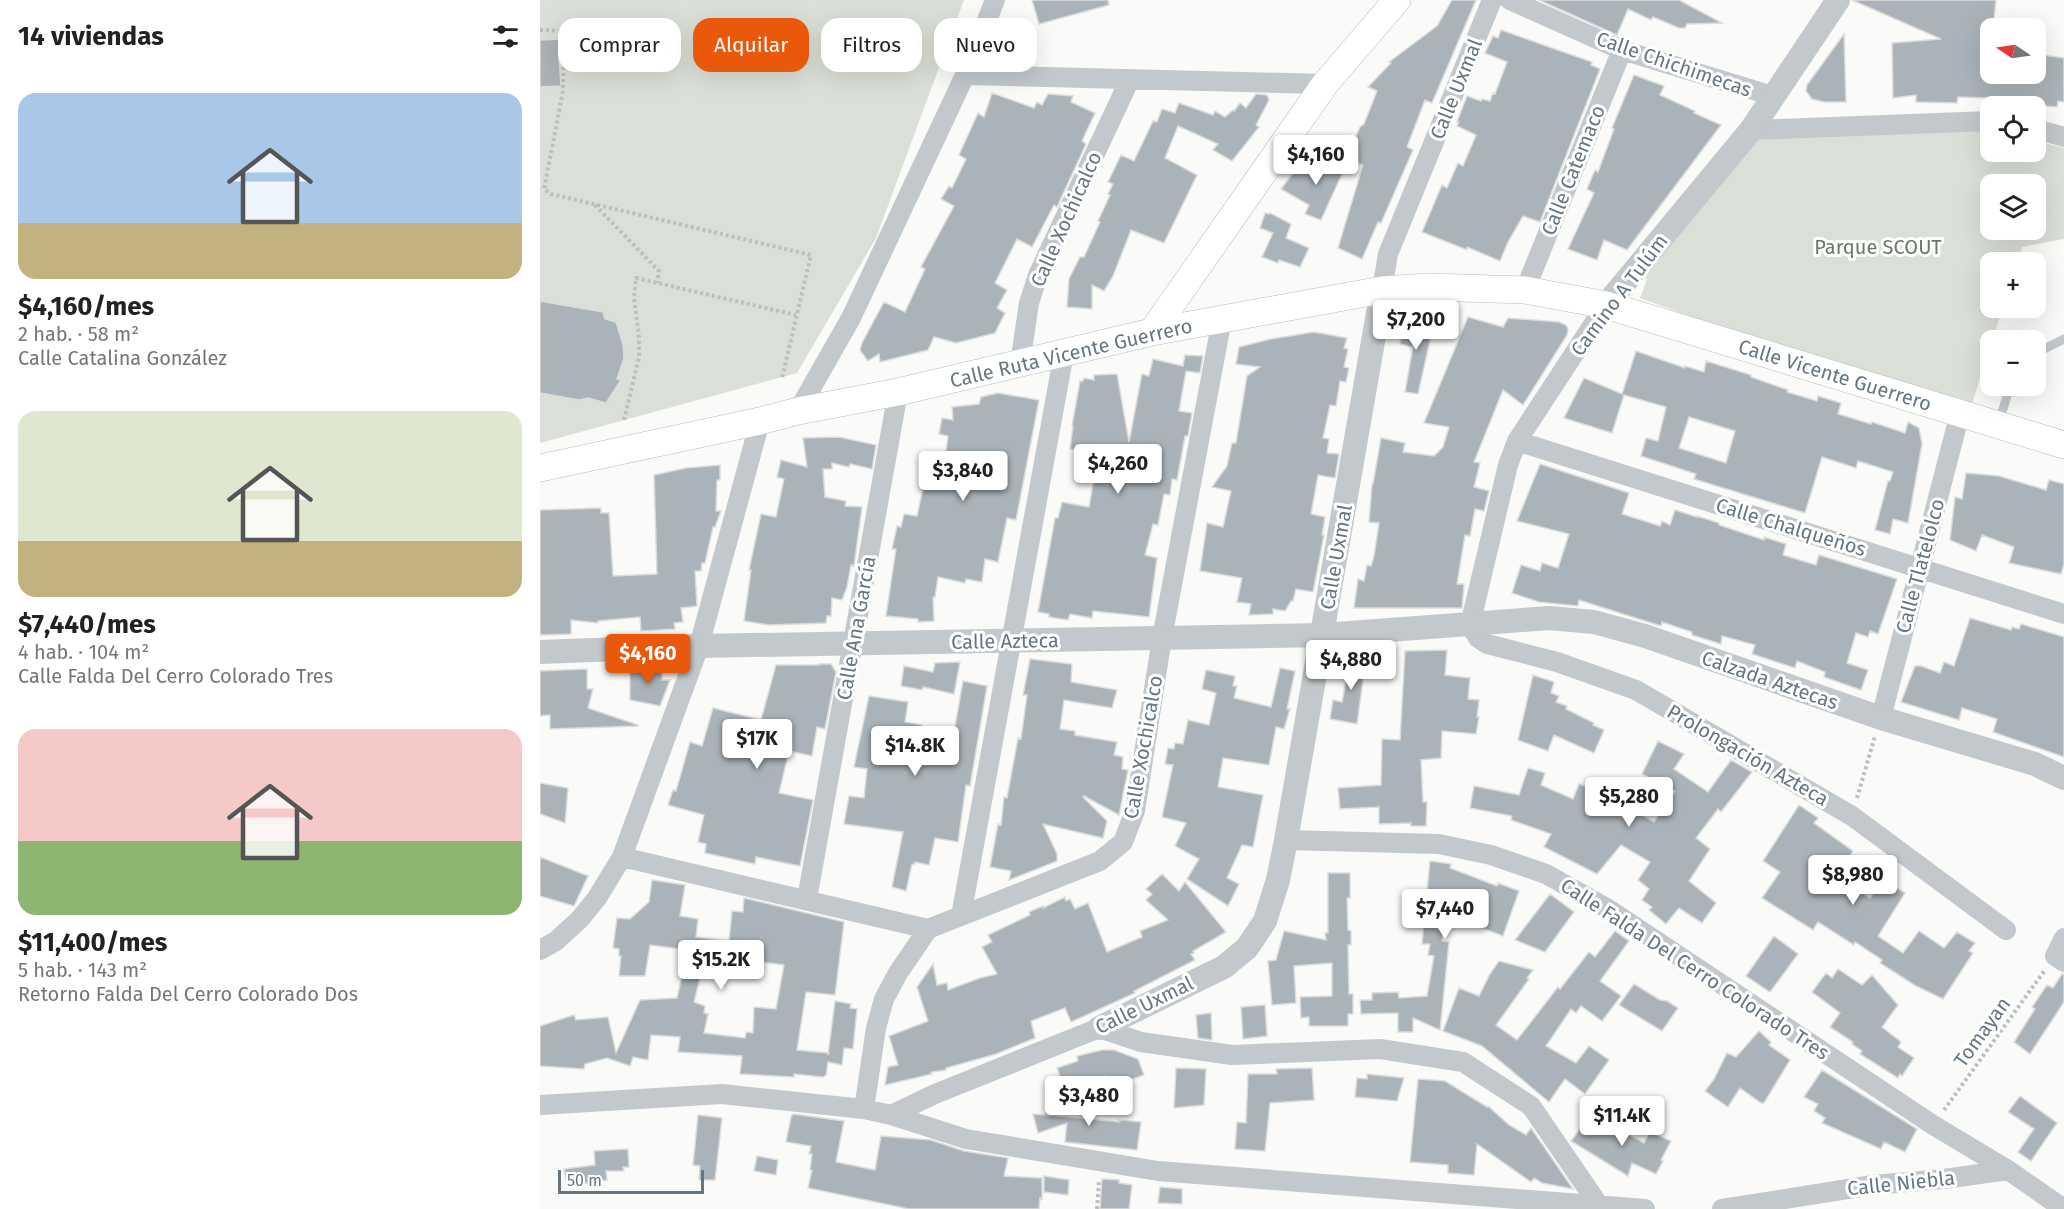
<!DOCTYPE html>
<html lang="es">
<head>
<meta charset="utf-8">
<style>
  body { margin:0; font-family:"Fira Sans",sans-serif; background:#f2f2f2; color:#222; height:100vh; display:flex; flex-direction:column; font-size:22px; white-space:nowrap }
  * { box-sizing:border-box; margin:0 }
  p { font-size:20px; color:#767676 }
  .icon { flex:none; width:33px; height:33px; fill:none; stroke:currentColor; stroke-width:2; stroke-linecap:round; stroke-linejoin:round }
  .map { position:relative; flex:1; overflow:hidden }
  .side { display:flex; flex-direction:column; background:#fff; width:540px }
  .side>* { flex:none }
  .guide { position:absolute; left:18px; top:18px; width:570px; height:54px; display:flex; gap:12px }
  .needle { width:39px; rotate:283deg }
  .tools { position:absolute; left:1440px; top:18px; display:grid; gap:12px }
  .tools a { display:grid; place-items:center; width:66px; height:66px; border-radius:12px; background:#fff; box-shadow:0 6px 24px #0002; font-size:30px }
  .scale { position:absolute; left:18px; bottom:15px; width:146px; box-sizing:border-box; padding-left:6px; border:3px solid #657683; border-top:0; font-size:16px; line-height:21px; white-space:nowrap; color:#657683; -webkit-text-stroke:4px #fff; paint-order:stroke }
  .price { position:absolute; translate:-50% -51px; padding:0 14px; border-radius:6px; background:#fff; color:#222; font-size:20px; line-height:39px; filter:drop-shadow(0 2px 3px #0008) }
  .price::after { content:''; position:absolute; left:50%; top:36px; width:18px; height:14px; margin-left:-9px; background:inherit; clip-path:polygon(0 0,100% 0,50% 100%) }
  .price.on { background:#ea580c; color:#fff }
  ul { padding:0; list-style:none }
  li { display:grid; align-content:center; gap:12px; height:318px; padding:0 18px }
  li span { display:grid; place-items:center; height:186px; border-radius:18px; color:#555 }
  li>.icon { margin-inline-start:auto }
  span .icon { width:108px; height:108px; fill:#fffc; stroke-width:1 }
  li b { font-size:26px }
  h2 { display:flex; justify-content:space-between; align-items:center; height:72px; padding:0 18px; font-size:26px }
  .chip { padding:0 21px; border-radius:18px; background:#fff; box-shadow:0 6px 24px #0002; font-size:21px; line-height:54px }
  .chip.on { background:#ea580c; color:#fff }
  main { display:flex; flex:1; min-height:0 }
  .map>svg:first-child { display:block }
  .green { fill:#dadfd7; fill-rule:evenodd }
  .building { fill:#aab3b9; stroke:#dcdcda; stroke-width:1.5; fill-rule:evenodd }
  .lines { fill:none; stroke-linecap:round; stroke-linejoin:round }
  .secondary-casing { stroke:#b3babf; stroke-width:28 }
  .path { stroke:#bbbfc2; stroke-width:4; stroke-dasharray:3 3; stroke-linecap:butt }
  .service { stroke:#c3c8cc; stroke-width:9 }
  .minor { stroke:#c3c8cc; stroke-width:20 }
  .tertiary { stroke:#c3c8cc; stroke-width:24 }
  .secondary { stroke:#fff; stroke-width:27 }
  .labels { text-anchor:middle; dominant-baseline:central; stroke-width:6; stroke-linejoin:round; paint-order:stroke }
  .street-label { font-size:20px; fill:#657683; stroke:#fff }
  .park-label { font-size:20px; fill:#687a64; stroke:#fff }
</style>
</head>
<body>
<main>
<section class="side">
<h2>14 viviendas<svg class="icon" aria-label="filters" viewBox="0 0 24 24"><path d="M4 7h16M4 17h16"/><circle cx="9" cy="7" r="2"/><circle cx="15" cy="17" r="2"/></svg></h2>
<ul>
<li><span style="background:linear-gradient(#a9c7e8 70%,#c2b280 0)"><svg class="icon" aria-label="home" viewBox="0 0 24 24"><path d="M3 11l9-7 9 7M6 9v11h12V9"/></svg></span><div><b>$4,160/mes</b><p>2 hab. · 58 m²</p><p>Calle Catalina González</p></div></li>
<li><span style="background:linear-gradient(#dfe7d0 70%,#c2b280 0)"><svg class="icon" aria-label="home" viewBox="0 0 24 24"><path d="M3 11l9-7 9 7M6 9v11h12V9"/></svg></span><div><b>$7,440/mes</b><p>4 hab. · 104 m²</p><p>Calle Falda Del Cerro Colorado Tres</p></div></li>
<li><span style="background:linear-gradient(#f6c9c9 60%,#8fb573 0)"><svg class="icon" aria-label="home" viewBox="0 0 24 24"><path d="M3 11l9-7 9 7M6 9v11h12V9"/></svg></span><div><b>$11,400/mes</b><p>5 hab. · 143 m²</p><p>Retorno Falda Del Cerro Colorado Dos</p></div></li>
</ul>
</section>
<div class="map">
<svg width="1524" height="1209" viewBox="0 0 1524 1209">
  <rect width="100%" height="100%" fill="#fafaf8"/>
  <path class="green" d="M0,0H424L336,238L257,373L0,443Z
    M1450,129V152H1496V141L1524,148V239L1482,247L1477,262H1450V308H1463L1452,340H1450V346L1432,404L1179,327L1100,298L1107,280L1104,276L1218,137ZM1450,184H1496V230H1450Z"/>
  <path class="building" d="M492,0H568L569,5L499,24Z
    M912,0H936L892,103L885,100L867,147L873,150L841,223L838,222L822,259L798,248L823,165L806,159L820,127L824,124L837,91L828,87L851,63L849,62L897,26Z
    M999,0H1139L1182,23L1147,24L1145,28H1139L1113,17L1111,20L1088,9L1077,35Z
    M1312,0H1456L1453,28H1450L1449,39L1448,74H1496V54L1524,58V102L1518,101L1517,107L1474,104L1475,99L1418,97L1417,103L1376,102V95L1353,98L1352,43L1401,39Z
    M961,30L1052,62L1051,65L1060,69L1000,222L983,216L968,242L960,261L927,247V250L882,232L902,185L907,188L918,163L923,166L936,135L917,126L919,122H917L927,96L941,101L942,99L950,101L953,93L955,94L967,62L945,53L953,36L958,38Z
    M1304,34L1306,102H1284L1272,99L1266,91L1267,85Z
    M22,39V57H19L21,86L0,87V40Z
    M1094,75L1124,86L1120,95L1155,111L1154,113L1181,125L1087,250L1064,240L1057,260L1028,249L1054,193L1047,189L1055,170L1058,172L1074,129L1072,128Z
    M452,93L494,108L497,102L502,105L508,94L533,96L531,102L555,113L542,141L546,144L517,207L514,205L492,247L477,239L455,283L467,290L457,308L465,313L455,333L416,343L394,337L388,350L340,362L339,354L328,361L320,350L322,343L344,302L365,312L385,269L381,267L414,206L401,199L409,186L412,188L426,159L419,155L438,113L444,117Z
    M716,94L727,95L729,100L716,125L719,127L692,161L673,150L678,144L638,126L625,158L657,175L624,243L591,230L573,276L564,291L552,285V309L527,307L529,279L540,257H544L560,222L558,221L570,195L568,194L573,184L568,182L581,155L594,161L613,121L617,122L622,109L635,113L639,103L673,115L675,111L685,117L693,110L694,111L700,103L706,108Z
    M786,155L807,163L781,220L765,214L769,205L741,189L757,168L779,177Z
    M725,213L729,214L730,213L751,224L746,238L769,248L760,267L739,260L738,263L722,257L733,233L720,228Z
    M0,301L63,312L65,319L76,322L83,344L84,358L77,379L81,380L66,403L48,398L39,400L0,393Z
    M866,316L886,320L883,334L891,336L878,394L865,392L873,347L860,344Z
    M928,317L963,327L968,318L1019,322L1026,325L1028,329L1027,335L983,405L963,390L934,462L940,463L934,487L949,491L944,511L935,509L930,536L925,535L917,584H924L922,608H814L818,579L824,581L827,565L831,566L834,556L839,523L829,522L832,484H833L841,438L865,443L863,452L894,456L903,447L909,427L884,423Z
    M774,332L807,338L804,348L808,349L804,367L809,368L806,382L800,381L796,406L790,405L783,438L789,439L787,453L799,454L795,478L778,475L771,514L785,517L782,535H784L773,592L756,589L753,601H751L745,611L733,609V614L709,615L711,604L697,602L702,578L660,571L667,523L683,527L691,491L672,487L687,466L692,443H696L707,376L720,367L696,364L699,347L731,339Z
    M1096,351L1145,368V366L1164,372L1166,361L1211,375V377L1248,390L1247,392L1277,401L1278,396L1301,403L1298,414L1331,424L1332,422L1365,433L1368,422L1379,428L1382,444L1368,523L1353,519L1350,534L1335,530L1348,481H1350L1353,472L1318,461L1316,468L1282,457L1265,513L1154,479L1156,474L1101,456L1106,438L1118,441L1126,407L1084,395L1072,433L1024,418L1044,378L1082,394ZM1149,417L1195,431L1186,463L1139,448Z
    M645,355L663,356L660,373L646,371L639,411L652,413L648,436H645L637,480L632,479L630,495L624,494L618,525L613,524L605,555L617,558L609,617L553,611L552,618L530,614L528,620L509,617V614L498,612L515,518H518L522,502L549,507L555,473L541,470L544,452L530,449L533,426H532L540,381H543L544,378L554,380V375L577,374L589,442L602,374L609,376L613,359L643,366Z
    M458,393L499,400L476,520L467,518L458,562L445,559L442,582L426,579L425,583L398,577L395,597H393L394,621L378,622V619L346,616L356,549H352L357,526L361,527L364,514L377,516L384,484H382L387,462L404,466L408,436L399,434L402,418L413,420L412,407L439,404L441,397Z
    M299,437L336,445L332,469L310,464L309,467L292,463V469H283L285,497L306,501L305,506L322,507L314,566L311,565L307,587L302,600L292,598L291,616H287L286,623L229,625L204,621L211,570H209L221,514L236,517L244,479L237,477L241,460L267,467L263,438Z
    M1000,464L1089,493L1082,514L1120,526L1122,521L1130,525L1135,510L1157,517V516L1179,523V525L1224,540V537L1246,544L1243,555L1276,565L1279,555L1357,579L1338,634L1330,631L1328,637L1316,633L1307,663L1328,670L1321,690L1284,677L1285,672L1257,661L1255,668L1212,654L1215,645L1182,636L1181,644L1152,635V632L1122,622L1121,626L1039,600L1038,606L999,602L972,593L981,565L1000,571L1002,563L1018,568L1029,534L977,521Z
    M180,465V480H177L176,511H181L175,527H173L165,563H162L161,571H155L157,606L141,608L143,622L134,623L135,629L101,631L100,617L58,621V623L31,620V634L0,635V510L61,508V513H69L73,576L117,574L114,475L146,468Z
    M1426,473L1459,476L1506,490L1509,480L1524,484V564L1521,574L1469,563L1474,547L1442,535L1436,551L1410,540L1415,497L1422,499Z
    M1430,618L1471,630L1472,627L1479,629L1481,624L1524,637V757L1453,732L1457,719L1422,708L1419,720L1361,702L1375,666H1381L1400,673L1404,662L1414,666Z
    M907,650L905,675L930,678L928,699L939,700L937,717H939L936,734L902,731L901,758L881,760L883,802H887L886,826H871V823L839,824V807L800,809L798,788L841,785L842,739L860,740L865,651Z
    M812,651H827L817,724L790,719L793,700L802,702Z
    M490,659L532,664L531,682L577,690L572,708L524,700L520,729L535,731V735L577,742L574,755L583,757L582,769L588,770L579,815L544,796L543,797L567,821L563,838L503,824L517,854V861L469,880L471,871L450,867L458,824L461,825L464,797L467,798L478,738L481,739L487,695H483Z
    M420,662L414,694L383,687L382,690L361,686L364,666L393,672L395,663Z
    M279,664H291L296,672L285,729L277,727L272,756L249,751L239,793L273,800L260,866L216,857L215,864L165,853L166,844L158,842L164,815L128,805L133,790L136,791L150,742L162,746L173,708L221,720L236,665H279Z
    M122,667V680H130L120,706L90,700V668Z
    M740,668L755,671L747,709H750L744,729L736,727L729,765L683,758L678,787L723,795L713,847L702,845L687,878L699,884L688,906L647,879L659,859L635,846L646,823L622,817L633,765L625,764L628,748L634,749L635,743L643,744L648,720L669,725L676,693L662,689L666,670L695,676L693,686H697L694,698L731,707Z
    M47,669V689H53L48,708L98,725V726L10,729V715L0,716V671Z
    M993,675L1014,682L1011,693L1019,696L1016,702L1027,706L1026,709L1054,723L1053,725L1064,730L1054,753L1014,735L1008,751L978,740Z
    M423,681L447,686L430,786L426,785L418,842L395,838L389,865L375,862V864H372L366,891L352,887L363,832L304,824L309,796L324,798L327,769L314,767L329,696L368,702L365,722L382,725L380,735L413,738Z
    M1118,741L1144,754L1134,769L1168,792L1191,760L1212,772L1181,812L1178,809L1156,838L1170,849L1149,881L1176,903L1162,923L1139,908L1126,924L1109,910L1112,907L1102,900L1109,889L1098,880L1110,862L1081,845L1057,874L1004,847L1011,834L971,820L972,816L930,808L934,786L979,795L988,768L1005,773L1001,785L1033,799L1039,784L1067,795L1069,790L1092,802L1089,808L1114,822L1135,791L1102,774Z
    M0,783L28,788L25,823L0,814Z
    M1259,805L1278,818L1274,823L1313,851L1297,876L1330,898L1343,879L1365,893L1338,936L1363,953L1379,931L1404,948L1417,932L1435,943L1429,951L1433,953L1403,999L1376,986L1340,963L1342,960L1315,942L1314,945L1278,922L1273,930L1222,898L1240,872L1223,861Z
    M0,857L48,876L34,906L0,896Z
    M890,861L911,864L910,868L957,886L958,883L979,891L963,936L942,928L947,913L905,908L902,941L909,942L900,1030L873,1018V1032H858V1013L821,1014L820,1000H832V993L858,992L859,998L887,996L894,956L888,955L890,944H882Z
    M788,873H810V898H807L808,930L811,931V945H808L809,994H813V1014H808V1026H769V1017L761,1018L760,997L792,996V963L754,966L756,1003L732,1005L728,961L736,960L744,931L786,940L785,933H788Z
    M622,874L639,891L645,882L686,932L653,951L654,953L651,954L655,960L594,991L595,993L531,1022L525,1008L491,1021L495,1038L456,1054L406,1068V1070L391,1072L392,1074L345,1085L348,1067L358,1065L349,1036L388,1021L377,987L393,964L397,985L407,983L408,990L440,978L457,974L442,947L452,942L448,935L490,915L489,912L503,906V908L525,897L526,901L530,899L535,909L548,903L567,952L602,937L600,931L628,920L606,900L612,894L606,889Z
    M112,880L145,885L140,916L158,919L156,937L189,941L192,911L203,912L204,898L304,922L295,995L266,992L257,1050L289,1053L288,1055L295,1001L311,1004L310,1008L317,1009L313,1049L304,1048L302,1065L288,1062L286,1075L283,1077L254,1074V1077L200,1074L202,1056L138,1052L140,1037L111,1035L108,1060L93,1057L90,1066L67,1058L45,1064L44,1069L0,1066V1026L34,1015L36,1020L68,1017L76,1053L100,1000L137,998L145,963L139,962L140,949L110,945L105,976H79L81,956H79V949L73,948L77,918L90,919L109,902ZM211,961L244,965L236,1009L214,1007L213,1033L206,1032L205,1038L164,1033L168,1014L164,1013L165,1006L154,1002L162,970L182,972L183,966L211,967Z
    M1010,894L1034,912L1005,952L975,940Z
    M1075,931L1089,941L1060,981L1081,996L1062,1021L1041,1006L1036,1013L1031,1009L1006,1046L1036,1063L1049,1046L1069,1060L1045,1094L1025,1079L1009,1102L942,1046L903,1031L919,988L939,996L950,974L959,961L993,970L987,978L989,979L956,1025L977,1040L1018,987L1020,989L1049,952L1055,957Z
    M1234,936L1258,954L1230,992L1206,976Z
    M1298,969L1322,985L1332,975L1358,1005L1342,1027L1361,1042L1358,1047L1374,1058L1362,1076L1360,1074L1358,1078L1320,1054L1322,1051L1312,1044L1313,1042L1290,1027L1300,1013L1272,992L1286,973L1292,978Z
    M1522,974H1524V1002L1490,1054L1474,1042L1495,1009L1492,1007L1507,985L1513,988Z
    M1094,984L1120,1000L1127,1001L1138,1008L1122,1031L1079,1005Z
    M725,1005L727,1036L703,1039L701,1007Z
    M671,1013L672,1040L658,1038L656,1015Z
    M1219,1031L1231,1042L1229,1045L1250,1060L1224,1103H1221L1200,1088L1188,1107L1165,1091L1174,1079L1187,1053L1196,1057Z
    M562,1050H574L598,1059L604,1075L568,1088L565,1076L525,1089L517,1068L538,1061L537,1056Z
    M636,1068L666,1069L664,1105L634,1108Z
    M772,1068L774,1100L730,1103L725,1151L695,1149L697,1122L706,1123L708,1074H737L736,1069Z
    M1282,1070L1377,1129L1365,1152L1344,1142L1341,1149L1282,1123L1285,1118L1274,1111L1278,1104L1264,1097Z
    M827,1074L864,1078L857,1101L815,1097L817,1078L827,1079Z
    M878,1079L905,1081L947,1107L948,1106L969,1125L986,1135L991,1128L1033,1189L1002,1183L994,1178L991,1182L937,1144L934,1175L908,1173V1165L870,1162Z
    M517,1083L529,1105L506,1115L580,1122L579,1120L601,1122L597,1150L525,1142L527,1123L498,1133L493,1114L505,1115Z
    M1480,1096L1517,1123L1491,1161L1478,1152L1494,1129L1468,1112Z
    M253,1114L304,1121L296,1162L335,1170L341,1136L391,1140L424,1151L468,1158L464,1176L502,1178V1199L500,1198L499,1209H369L268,1188L272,1170H270L272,1154H269L271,1146L246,1142L251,1117Z
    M158,1115L182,1118L175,1180H159L160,1166L153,1165Z
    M1048,1118L1068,1131L1071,1125L1104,1143L1110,1132L1131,1141L1121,1160L1123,1161L1116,1174L1092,1163L1088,1176L1031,1141Z
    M88,1149L89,1167H83L84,1171H66L67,1180L27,1186L24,1169L55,1165L54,1151Z
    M217,1156L238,1160L236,1175L214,1171Z
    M504,1176L529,1180L528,1195L504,1192Z
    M562,1179L579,1180V1183L592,1185L589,1209H560Z
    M620,1187L642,1189V1204L618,1203Z"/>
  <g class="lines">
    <defs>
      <path id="secondary" d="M612,332L785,84L857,0
        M0,468L220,421L258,411L358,392L612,332L842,290L889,287L985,290L1066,305L1524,445"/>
    </defs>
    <use href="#secondary" class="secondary-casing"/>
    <path class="path" d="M0,30L24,31L23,91L4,189L11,194L271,255L242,378
      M55,205L119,271L117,283
      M84,420L99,357V338L94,297L96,278L256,315
      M1317,798L1335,736
      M1404,1110L1505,970
      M557,1209L559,1180"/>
    <path class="service" d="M1496,353L1524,339
      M1459,422L1470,386"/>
    <path class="minor" d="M970,0L1082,50L1233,96
      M425,75L785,84
      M1496,129L1524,137
      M1211,130L1450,121
      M842,290L848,254L952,0
      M985,290L1082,50
      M1066,305L977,441L968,465L930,625L938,638L947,644L1017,662L1096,690L1312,816L1466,930
      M480,364L489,303L498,275L590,79
      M258,411L311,318L425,75L455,0
      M977,441L1524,614
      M1341,718L1420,413
      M746,840L899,844L951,855L1006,874L1070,910L1393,1125L1468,1170L1524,1209
      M82,857L388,929
      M267,899L358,392
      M421,916L524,353
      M1524,938L1515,956L1524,962
      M0,950L16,941L40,919L57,898L82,857L159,646L220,421
      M0,1105L182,1094L324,1109L351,1115L426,1139L618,1171L1105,1209
      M324,1109L336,1028L344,999L358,973L388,929L560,861L583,842L595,811L622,638L682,319
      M351,1115L395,1094L559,1028L601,1042L692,1055L840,1049L923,1062L991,1106L1058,1204
      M1182,1209L1333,1185L1404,1179L1468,1170"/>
    <path class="tertiary" d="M1066,305L1211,130L1298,0
      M0,652L159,646L783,635L1009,618L1054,622L1105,636L1341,718L1495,764L1524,778
      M559,1028L684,967L707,948L725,921L738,880L746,840L842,290"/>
    <use href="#secondary" class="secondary"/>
  </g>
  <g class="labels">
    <g class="street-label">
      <text transform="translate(1134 64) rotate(19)">Calle Chichimecas</text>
      <text transform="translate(916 89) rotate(-68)">Calle Uxmal</text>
      <text transform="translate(1033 170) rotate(-68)">Calle Catemaco</text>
      <text transform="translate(526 219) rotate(-66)">Calle Xochicalco</text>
      <text transform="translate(1079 295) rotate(-53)">Camino A Tulúm</text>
      <text transform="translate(531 353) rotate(-13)">Calle Ruta Vicente Guerrero</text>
      <text transform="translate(1295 375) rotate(17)">Calle Vicente Guerrero</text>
      <text transform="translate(1251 527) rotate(17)">Calle Chalqueños</text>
      <text transform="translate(796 557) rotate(-80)">Calle Uxmal</text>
      <text transform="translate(1380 566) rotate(-75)">Calle Tlatelolco</text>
      <text transform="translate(316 628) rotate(-80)">Calle Ana García</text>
      <text transform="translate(465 641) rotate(-1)">Calle Azteca</text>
      <text transform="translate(1230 680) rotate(19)">Calzada Aztecas</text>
      <text transform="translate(603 747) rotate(-80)">Calle Xochicalco</text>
      <text transform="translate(1208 755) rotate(30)">Prolongación Azteca</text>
      <text transform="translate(1155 969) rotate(33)">Calle Falda Del Cerro Colorado Tres</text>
      <text transform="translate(604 1005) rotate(-26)">Calle Uxmal</text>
      <text transform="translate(1442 1032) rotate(-54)">Tomayan</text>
      <text transform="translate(1361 1183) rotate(-6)">Calle Niebla</text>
    </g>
    <g class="park-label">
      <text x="1338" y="247">Parque SCOUT</text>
    </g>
  </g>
</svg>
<div class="tools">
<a><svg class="needle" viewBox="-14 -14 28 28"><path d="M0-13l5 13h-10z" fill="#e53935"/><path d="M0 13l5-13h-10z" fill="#767676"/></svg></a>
<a><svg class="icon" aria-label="locate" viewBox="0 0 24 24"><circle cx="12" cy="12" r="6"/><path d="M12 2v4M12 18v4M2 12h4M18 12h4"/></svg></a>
<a><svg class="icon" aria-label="layers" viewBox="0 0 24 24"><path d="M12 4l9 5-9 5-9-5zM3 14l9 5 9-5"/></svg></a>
<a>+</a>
<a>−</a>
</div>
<div class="scale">50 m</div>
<b class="price" style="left:776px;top:186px">$4,160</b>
<b class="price" style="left:876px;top:351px">$7,200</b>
<b class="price" style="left:578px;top:495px">$4,260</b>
<b class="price" style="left:423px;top:502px">$3,840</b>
<b class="price on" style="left:108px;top:685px">$4,160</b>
<b class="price" style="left:811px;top:691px">$4,880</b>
<b class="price" style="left:217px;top:770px">$17K</b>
<b class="price" style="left:375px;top:777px">$14.8K</b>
<b class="price" style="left:1089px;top:828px">$5,280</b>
<b class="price" style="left:1313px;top:906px">$8,980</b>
<b class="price" style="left:905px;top:940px">$7,440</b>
<b class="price" style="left:181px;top:991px">$15.2K</b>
<b class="price" style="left:549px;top:1127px">$3,480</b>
<b class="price" style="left:1082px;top:1147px">$11.4K</b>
<div class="guide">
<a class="chip">Comprar</a>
<a class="chip on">Alquilar</a>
<a class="chip">Filtros</a>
<a class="chip">Nuevo</a>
</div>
</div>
</main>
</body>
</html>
